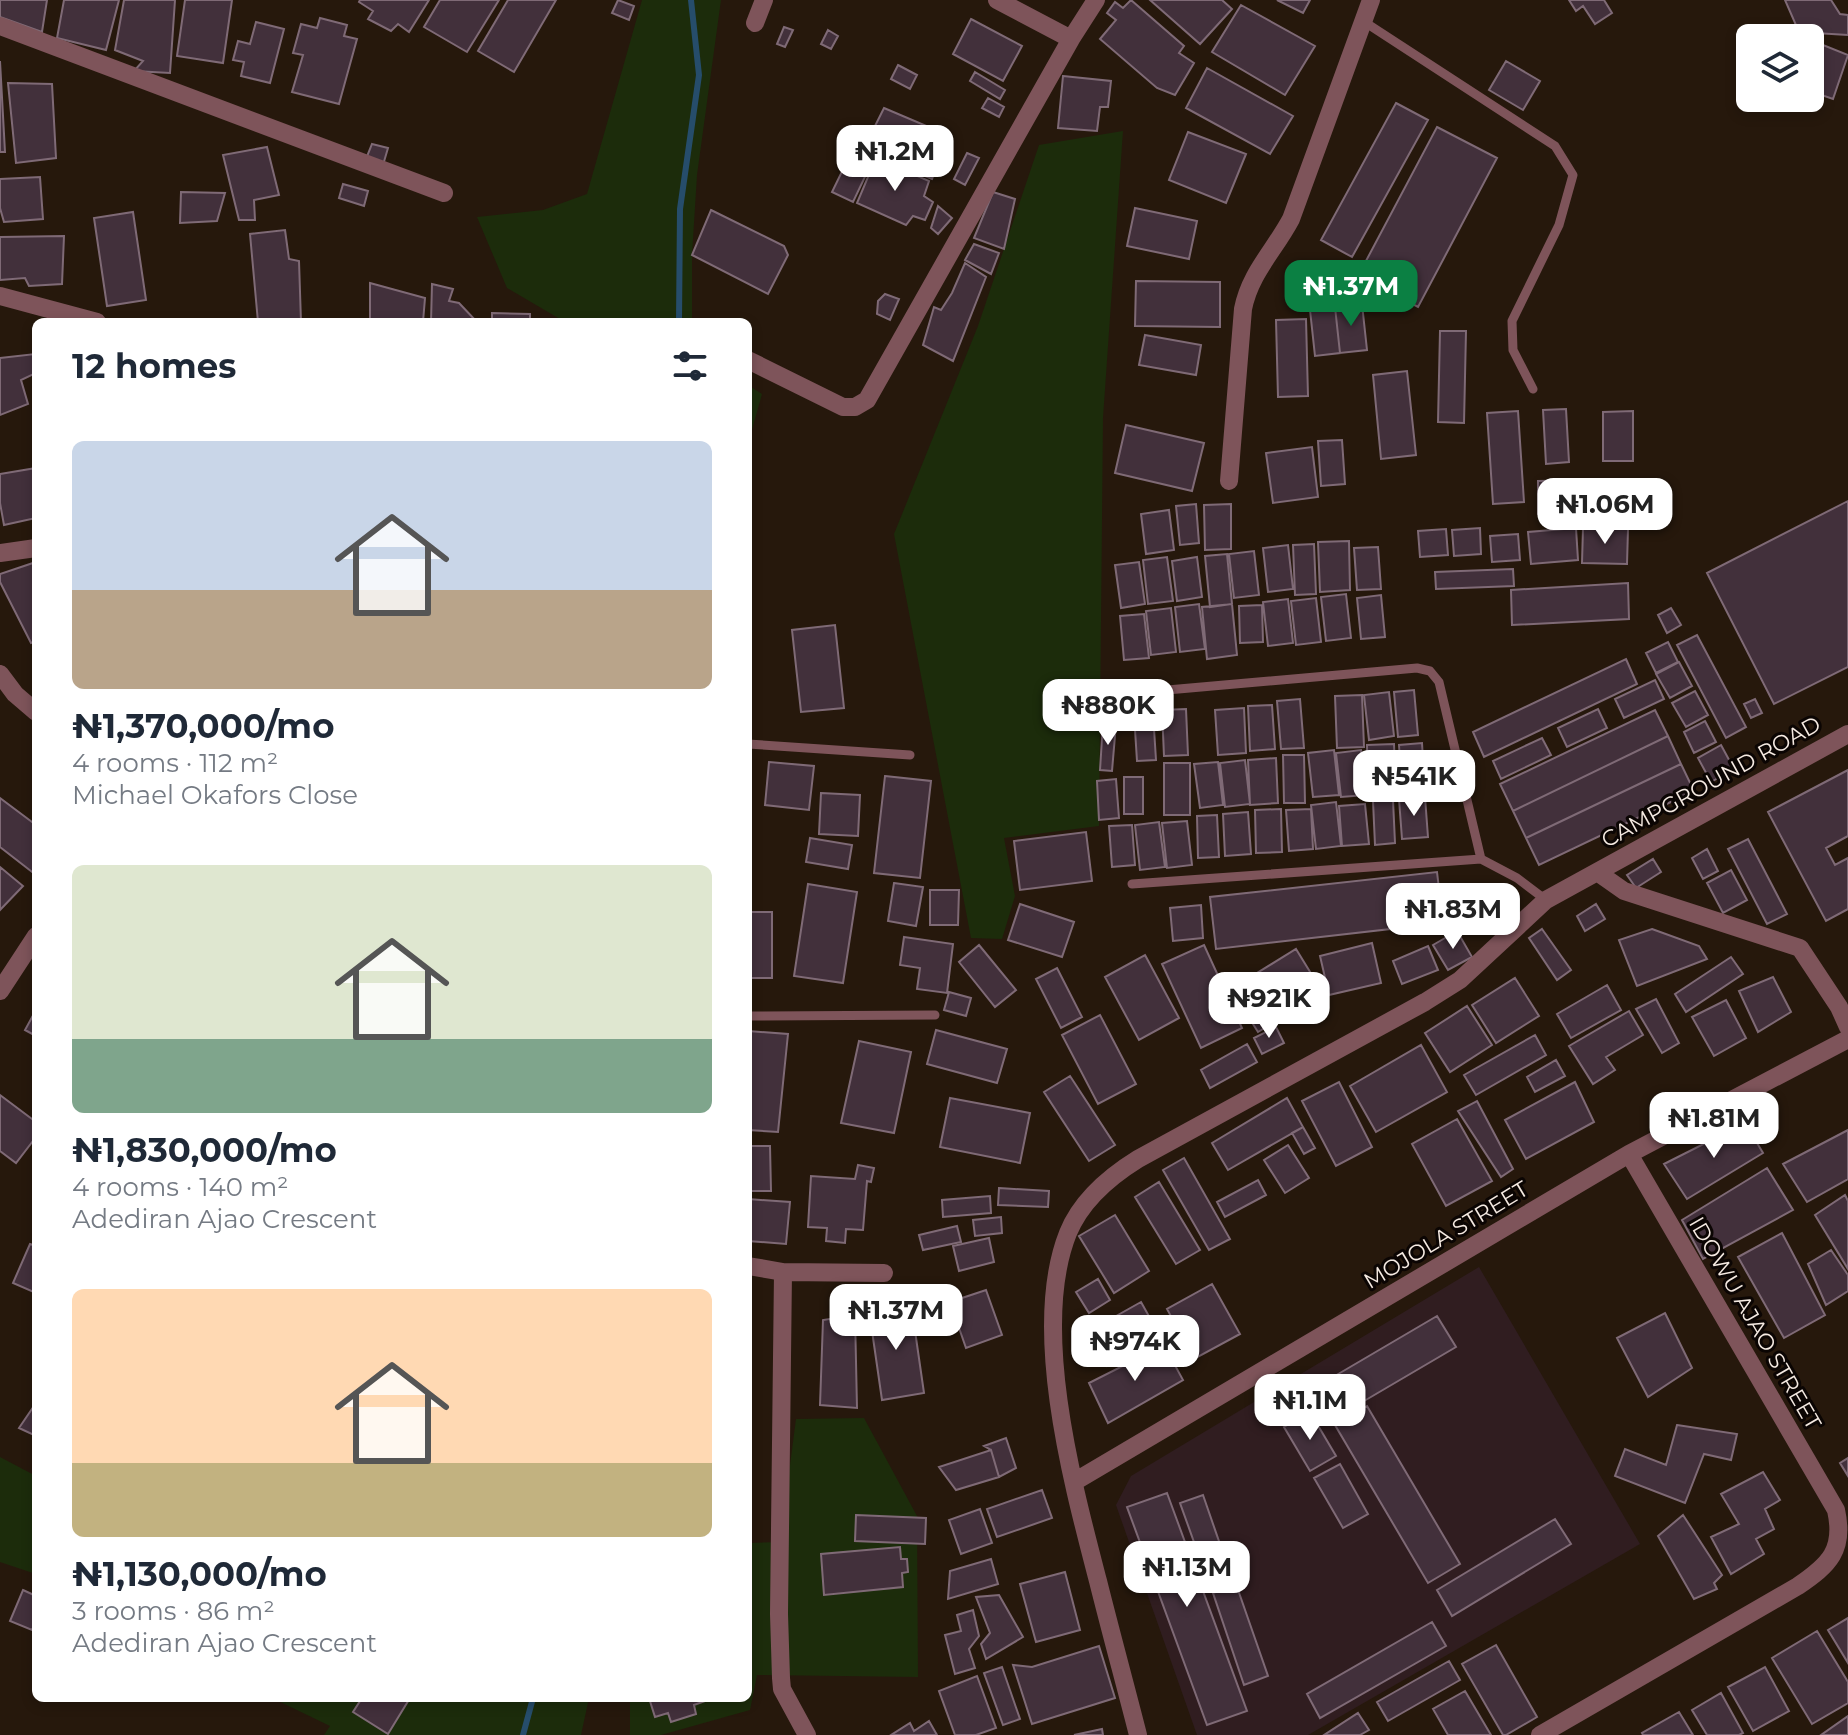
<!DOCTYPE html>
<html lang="en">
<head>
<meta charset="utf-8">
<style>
  body { margin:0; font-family:Montserrat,sans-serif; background:#f6f6f7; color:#1f2937; height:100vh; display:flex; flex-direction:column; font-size:30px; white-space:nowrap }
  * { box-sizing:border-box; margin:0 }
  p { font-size:26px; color:#747a83 }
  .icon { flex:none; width:44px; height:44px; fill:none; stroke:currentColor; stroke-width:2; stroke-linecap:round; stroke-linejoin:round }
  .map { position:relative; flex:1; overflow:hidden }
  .panel { position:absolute; left:32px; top:318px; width:720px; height:1384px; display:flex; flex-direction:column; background:#fff; border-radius:12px; box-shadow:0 4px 12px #0003 }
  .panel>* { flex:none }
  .buttons { position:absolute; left:1736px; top:24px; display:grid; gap:16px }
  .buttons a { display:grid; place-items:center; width:88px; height:88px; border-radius:12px; background:#fff; box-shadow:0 4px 12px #0003; font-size:40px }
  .price { position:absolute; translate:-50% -68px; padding:0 18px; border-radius:16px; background:#fff; color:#222; font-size:26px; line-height:52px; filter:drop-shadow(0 2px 4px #0008) }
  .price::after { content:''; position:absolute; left:50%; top:48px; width:24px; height:18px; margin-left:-12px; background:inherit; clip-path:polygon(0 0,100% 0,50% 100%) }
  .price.current { background:#0b8043; color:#fff }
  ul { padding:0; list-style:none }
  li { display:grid; align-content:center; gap:16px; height:424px; padding:0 40px }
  li span { display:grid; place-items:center; height:248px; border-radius:12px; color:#555 }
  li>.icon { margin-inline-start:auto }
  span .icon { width:144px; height:144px; fill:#fffc; stroke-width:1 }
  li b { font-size:34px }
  h2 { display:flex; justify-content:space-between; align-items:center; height:96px; padding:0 40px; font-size:34px }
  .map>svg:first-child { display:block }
  .education { fill:#301d20 }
  .green { fill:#1c2c0b }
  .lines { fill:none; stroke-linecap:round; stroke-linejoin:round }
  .stream { stroke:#264d6b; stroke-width:6 }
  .building { fill:#42303b; stroke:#7f6a76; stroke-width:2 }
  .lane { stroke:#7e545a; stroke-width:9 }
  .street { stroke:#7e545a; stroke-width:18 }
  .labels { text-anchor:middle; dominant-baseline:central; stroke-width:6; stroke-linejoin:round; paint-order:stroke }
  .street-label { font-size:22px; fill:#f5eae2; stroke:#0b0503 }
</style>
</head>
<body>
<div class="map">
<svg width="1848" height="1735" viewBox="0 0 1848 1735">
  <rect width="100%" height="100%" fill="#26180c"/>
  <path class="education" d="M1479,1267L1640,1544L1308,1735H1197L1116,1505L1131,1476Z"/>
  <path class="green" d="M642,0H721L697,175L692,255V322H565L507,288L477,217L543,210L587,194Z
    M1123,131L1103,418L1099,826L1004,838L1015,896L1002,939L971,938L894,534L978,326L1039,145Z
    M748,385L762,394L748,444Z
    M864,1418L917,1516L918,1677L757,1675L750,1710L661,1735H630V1698H748V1543L780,1542L796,1419Z
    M0,1457L36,1476V1574L0,1562Z
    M272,1698H589L581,1735H324L330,1726Z"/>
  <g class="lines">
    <path class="stream" d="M679,322L680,209L699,75L691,0
      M523,1735L533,1698"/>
  </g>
  <path class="building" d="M0,0H47L42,32L0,17Z
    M64,0H119L106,50L57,38Z
    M124,0H175L170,73L134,71L143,61L115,50Z
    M185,0H232L223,63L177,56Z
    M360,0H429L409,32L398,24L391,31L368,19L373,11L359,2Z
    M440,0H499L467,52L424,27Z
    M508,0H556L514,72L478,51Z
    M618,0L634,6L629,20L612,13Z
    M1131,0L1184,46L1179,53L1194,63L1175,95L1157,88L1100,39L1116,20L1107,13L1115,2L1123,8Z
    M1150,0H1222L1232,9L1200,44Z
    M1277,0H1310L1303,13Z
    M1569,0H1604L1612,13L1595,24L1583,6L1576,11Z
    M1785,0H1831L1840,14L1848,15V35L1799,32Z
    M1241,5L1315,46L1285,95L1212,52Z
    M320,18L347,25L344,36L357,39L339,104L292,92L303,55L293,53L301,24L317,28Z
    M971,19L1022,46L1003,81L953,54Z
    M256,22L284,29L270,83L241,76L244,62L233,60L238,41L250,44Z
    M784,27L793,30L785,47L777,44Z
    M828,30L838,36L831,49L821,44Z
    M1818,43L1848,55L1833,99L1810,91V63Z
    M0,61L5,152H0Z
    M1506,61L1540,81L1523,110L1489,90Z
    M898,65L917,75L910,89L891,79Z
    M1207,68L1293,116L1270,154L1186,108Z
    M975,72L1005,90L1000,99L970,81Z
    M1063,76L1111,81L1108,107H1100L1097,131L1058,128Z
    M8,83L52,84L56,158L16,163Z
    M988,98L1004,107L999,117L982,108Z
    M1396,103L1428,120L1352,257L1321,240Z
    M884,108L950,136L932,179L863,150Z
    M1437,127L1497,158L1418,307L1358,276Z
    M1188,132L1246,154L1226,203L1169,180Z
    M372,144L388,148L383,165L366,159Z
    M267,147L279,195L254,200L255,220H239L223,155Z
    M851,153L872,162L853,202L832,192Z
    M967,153L979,158L965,185L954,179Z
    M876,158L929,181L924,196L933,202L925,220L913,216L906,225L857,203Z
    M40,177L43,219L4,222L0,208V179Z
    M343,184L368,191L364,206L339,198Z
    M181,192L225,193L217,221L180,223Z
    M993,192L1015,199L1004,249L974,238Z
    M938,206L952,218L938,234L931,228Z
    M1135,208L1197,221L1189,259L1127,246Z
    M711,210L784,246L788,255L768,294L692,255Z
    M133,212L146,300L107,306L94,218Z
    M285,230L289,259L299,261L301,322H258L250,234Z
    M64,236L62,284L29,286L25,278L0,280V237Z
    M974,244L999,253L991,274L965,260Z
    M965,263L986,277L953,361L923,345L934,307L941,310L952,293Z
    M1136,281L1220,282V327L1135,326Z
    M370,283L425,298L423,322H370Z
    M432,284L453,289L449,301L459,303L477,322H431Z
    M885,294L899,299L890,320L877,314L878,301Z
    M1362,304L1367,350L1340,353L1335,307Z
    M1335,307L1340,353L1315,356L1310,310Z
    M492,313L530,314V322H492Z
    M1306,319L1308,396L1278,397L1276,320Z
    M1440,331H1466L1464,423L1438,422Z
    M1145,335L1201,345L1196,375L1139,365Z
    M35,354L36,373L21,380L28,404L0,415V358Z
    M1407,371L1416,455L1381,459L1373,375Z
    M1566,409L1569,462L1546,464L1543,410Z
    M1518,411L1524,502L1493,504L1487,413Z
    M1633,411V461H1603V412Z
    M1126,425L1204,443L1192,491L1115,473Z
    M1342,440L1345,484L1321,486L1318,441Z
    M1312,447L1318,497L1273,503L1266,453Z
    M36,468V518L4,525L0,503V474Z
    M1632,479L1633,512L1538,514V481Z
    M1848,501V667L1774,704L1707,573Z
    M1196,504L1199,543L1180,545L1176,506Z
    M1231,504V549L1205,550L1204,505Z
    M1169,510L1174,550L1146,554L1141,514Z
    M1480,528L1481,554L1454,556L1452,530Z
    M1576,528L1578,560L1531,564L1528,532Z
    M1583,528L1628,529L1627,564L1582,563Z
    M1446,529L1448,555L1420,557L1418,531Z
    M1518,534L1520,560L1492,562L1490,536Z
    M1349,541L1350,590L1320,592L1318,542Z
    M1314,544L1316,594L1295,595L1293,545Z
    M1288,545L1293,589L1268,592L1263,548Z
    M1378,547L1381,589L1357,590L1354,548Z
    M1254,551L1259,595L1234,598L1229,554Z
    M1227,554L1232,604L1210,607L1205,556Z
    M1167,557L1173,601L1148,604L1143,560Z
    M1197,557L1202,597L1177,601L1172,561Z
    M36,562V641L31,643L0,582V574Z
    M1139,562L1145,604L1121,608L1115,565Z
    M1513,569L1514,586L1436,589L1435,572Z
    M1628,583L1629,619L1512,625L1511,590Z
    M1346,594L1351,638L1326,641L1321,597Z
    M1381,595L1385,637L1361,639L1357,598Z
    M1316,598L1321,642L1296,645L1291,601Z
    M1288,599L1293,643L1268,646L1263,602Z
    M1199,604L1205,649L1180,652L1175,607Z
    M1232,604L1237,655L1207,659L1202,607Z
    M1262,605L1263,642L1240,643L1239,606Z
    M1171,608L1176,652L1151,655L1146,611Z
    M1671,608L1681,625L1667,633L1658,615Z
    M1144,614L1149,658L1124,660L1120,616Z
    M835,625L844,708L801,712L792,630Z
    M1697,635L1746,727L1726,738L1677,645Z
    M1668,642L1678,662L1656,673L1646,653Z
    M1626,659L1637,684L1484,757L1473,732Z
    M1679,662L1692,686L1670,698L1656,674Z
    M1655,680L1664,699L1624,718L1615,699Z
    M1414,690L1418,735L1398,737L1394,692Z
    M1695,691L1708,715L1686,727L1672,703Z
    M1389,692L1394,736L1369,740L1364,695Z
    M1362,695L1364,747L1337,748L1335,696Z
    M1300,699L1304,748L1281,749L1277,701Z
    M1755,699L1762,713L1751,718L1744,704Z
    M1272,705L1275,749L1250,751L1248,706Z
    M1244,708L1246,753L1218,755L1215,710Z
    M1186,709L1188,755L1164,756L1162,710Z
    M1598,709L1607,728L1567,747L1558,728Z
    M1655,710L1668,736L1513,811L1500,784Z
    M1153,713L1156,760L1137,761L1134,714Z
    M1705,721L1716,742L1694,753L1684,732Z
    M1103,723L1116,724L1112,771L1100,770Z
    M1668,736L1681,764L1526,838L1513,811Z
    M1542,738L1551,755L1501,779L1493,761Z
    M1422,743L1425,792L1402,794L1399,745Z
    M1394,744L1396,795L1368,797L1367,745Z
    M1721,745L1734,769L1711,782L1698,758Z
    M1334,750L1339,795L1313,797L1308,753Z
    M1361,750L1366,795L1341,797L1336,753Z
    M1283,755H1304L1305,803H1284Z
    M1276,758L1278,803L1250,805L1248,760Z
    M1245,760L1250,804L1225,807L1220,763Z
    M769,762L814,766L809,810L765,805Z
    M1218,762L1223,805L1200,808L1194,764Z
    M1164,763H1190V815H1164Z
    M1681,764L1694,791L1539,865L1526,838Z
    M1848,770V836L1826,848L1835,865L1848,858V909L1826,921L1768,812Z
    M885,776L931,781L920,878L874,873Z
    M1124,777H1143V814H1124Z
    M1116,779L1119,818L1099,820L1097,781Z
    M821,793L860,795L858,836L819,834Z
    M1425,797L1428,837L1402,839L1399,799Z
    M0,798L36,825V875L0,847Z
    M1393,800L1395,843L1375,845L1373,801Z
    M1336,802L1341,846L1316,849L1311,805Z
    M1365,804L1369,844L1342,846L1339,806Z
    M1281,809L1282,852L1256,853L1255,810Z
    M1311,809L1313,849L1289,851L1286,810Z
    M1248,812L1251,854L1225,856L1223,814Z
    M1217,815L1219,857L1198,858L1197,816Z
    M1187,821L1192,865L1167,868L1162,823Z
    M1159,822L1165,867L1140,870L1135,825Z
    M1132,825L1135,865L1112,867L1109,826Z
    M1086,832L1092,881L1020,890L1014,841Z
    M810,838L852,845L848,869L806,862Z
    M1748,839L1787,914L1767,924L1728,849Z
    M1707,849L1718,871L1703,879L1692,858Z
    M1653,859L1661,872L1636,888L1627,875Z
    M0,867L23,886L0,910Z
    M1731,870L1747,900L1723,913L1707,883Z
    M1437,872L1443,923L1216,949L1210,897Z
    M894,883L923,887L916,926L888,921Z
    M808,884L857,892L843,983L794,976Z
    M930,890H959L958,925H930Z
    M1020,904L1074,922L1062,957L1008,940Z
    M1596,904L1605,919L1585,931L1577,916Z
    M1201,905L1203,938L1173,941L1170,908Z
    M748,912H772V978H748Z
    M1542,929L1571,970L1557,980L1529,938Z
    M1652,929L1699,946L1707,959L1637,986L1619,940Z
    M1457,931L1472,957L1448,970L1433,945Z
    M904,937L953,944L947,993L917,989L920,968L900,965Z
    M1372,943L1381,983L1329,995L1320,956Z
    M979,945L1016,990L995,1007L959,962Z
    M1204,945L1242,1028L1201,1048L1162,964Z
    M1428,946L1438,970L1402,984L1393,961Z
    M1296,949L1323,993L1258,1032L1231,989Z
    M1145,955L1179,1018L1139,1040L1105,977Z
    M1731,957L1743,974L1686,1012L1675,994Z
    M1057,968L1082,1017L1061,1028L1036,979Z
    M1773,977L1791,1012L1758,1032L1739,991Z
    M1515,978L1539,1016L1496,1043L1472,1005Z
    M1607,985L1621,1010L1571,1038L1557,1014Z
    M949,992L971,998L966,1016L944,1010Z
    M1656,999L1679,1043L1662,1053L1636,1009Z
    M1726,1000L1746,1038L1714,1056L1692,1017Z
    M1467,1006L1492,1045L1450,1072L1425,1033Z
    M36,1010V1036L25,1030Z
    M1629,1011L1643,1035L1606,1057L1615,1070L1593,1084L1569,1046Z
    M1100,1015L1136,1084L1098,1104L1062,1035Z
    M1276,1027L1284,1043L1262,1054L1254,1038Z
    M936,1030L1007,1049L997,1083L927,1064Z
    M748,1031L788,1034L778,1132L748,1130Z
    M1535,1035L1546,1055L1476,1095L1464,1075Z
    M859,1041L911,1052L894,1133L841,1123Z
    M1247,1044L1257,1062L1210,1088L1201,1070Z
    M1421,1045L1447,1092L1376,1132L1350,1086Z
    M1556,1060L1565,1076L1535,1092L1527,1077Z
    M1070,1076L1115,1145L1089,1161L1044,1092Z
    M1339,1082L1372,1147L1336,1166L1302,1101Z
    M1575,1082L1594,1122L1526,1159L1505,1120Z
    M0,1095L36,1122V1137L16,1163L0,1151Z
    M950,1098L1030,1113L1020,1163L940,1147Z
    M1287,1098L1303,1127L1228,1170L1212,1143Z
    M1477,1101L1513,1169L1501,1177L1458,1111Z
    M1457,1119L1492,1181L1446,1206L1412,1144Z
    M1745,1123L1763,1153L1687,1199L1664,1164Z
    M1303,1127L1315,1148L1304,1154L1292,1133Z
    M1848,1130V1179L1807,1202L1783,1164Z
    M1288,1145L1309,1178L1285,1193L1264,1160Z
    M748,1146H770L771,1191H748Z
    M1184,1158L1230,1239L1209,1250L1163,1170Z
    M858,1165L874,1168L871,1182L867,1181L863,1230L846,1229L845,1243L826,1241L827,1228L808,1227L811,1176L855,1179Z
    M1767,1168L1793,1210L1703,1259L1682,1220Z
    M1258,1180L1266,1195L1225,1217L1217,1202Z
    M1159,1182L1200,1250L1176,1264L1135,1197Z
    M999,1188L1049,1191L1048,1207L998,1205Z
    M1845,1195L1848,1201V1269L1815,1215Z
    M990,1196L991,1213L943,1217L942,1200Z
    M748,1199L790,1202L786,1244L748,1241Z
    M1115,1215L1149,1271L1114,1293L1079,1236Z
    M1001,1217L1002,1233L975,1236L973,1220Z
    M957,1226L961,1242L923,1250L919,1235Z
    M1782,1233L1825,1315L1784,1338L1738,1257Z
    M989,1238L994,1262L959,1271L953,1246Z
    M30,1244L36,1246V1293L13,1283Z
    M1831,1250L1848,1275V1291L1826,1305L1808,1264Z
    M1098,1279L1110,1300L1089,1313L1076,1292Z
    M1212,1284L1240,1334L1194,1359L1167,1309Z
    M986,1290L1002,1335L966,1348L950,1302Z
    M1141,1302L1160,1336L1107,1366L1088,1332Z
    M911,1303L924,1393L882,1400L869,1310Z
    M1665,1313L1692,1368L1648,1397L1617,1338Z
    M855,1315L857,1408L820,1405L823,1320Z
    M1437,1316L1456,1347L1330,1421L1311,1390Z
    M1164,1345L1183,1380L1108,1423L1089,1383Z
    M36,1403V1436L19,1428Z
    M1367,1406L1460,1564L1428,1583L1335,1425Z
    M1310,1412L1336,1456L1310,1471L1284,1427Z
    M1677,1425L1737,1434L1731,1460L1704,1454L1685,1503L1615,1476L1625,1449L1666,1465Z
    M1006,1438L1016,1468L999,1477L991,1450L984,1446Z
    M991,1450L999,1477L956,1490L939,1467Z
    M1848,1458V1476L1840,1463Z
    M1340,1464L1368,1514L1343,1528L1314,1478Z
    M1763,1472L1780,1500L1765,1509L1774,1529L1756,1539L1764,1554L1731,1574L1711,1537L1739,1524L1721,1494Z
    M1042,1490L1052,1518L997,1537L987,1509Z
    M1167,1493L1247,1711L1207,1725L1127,1507Z
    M1203,1495L1231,1576L1209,1584L1180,1503Z
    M980,1509L992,1543L961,1554L949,1520Z
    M856,1515L926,1518L925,1544L855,1541Z
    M1683,1515L1722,1575L1714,1583L1717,1589L1694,1599L1658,1536Z
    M1555,1519L1571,1544L1452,1616L1437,1590Z
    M900,1547L901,1559H907L908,1572L902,1573L903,1587L824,1595L821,1554Z
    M991,1559L998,1584L948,1599L950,1571Z
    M1065,1572L1080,1630L1036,1642L1020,1584Z
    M1236,1584L1268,1676L1244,1685L1213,1593Z
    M23,1590L36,1596V1622L32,1630L10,1621Z
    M999,1595L1023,1637L986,1659L981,1644L990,1633L976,1597Z
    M973,1610L979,1636L969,1649L975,1668L955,1674L945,1635L961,1631L957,1615Z
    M1848,1618V1663L1828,1630Z
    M1432,1622L1446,1646L1320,1718L1307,1694Z
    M1817,1631L1848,1682V1703L1812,1724L1772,1658Z
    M1496,1645L1537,1717L1506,1735H1503L1462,1664Z
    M1099,1646L1115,1698L1032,1724L1013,1665L1032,1667Z
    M1449,1661L1460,1680L1388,1721L1377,1702Z
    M1002,1667L1020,1719L1003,1725L984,1673Z
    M1765,1667L1789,1711L1753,1731L1728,1687Z
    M977,1676L996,1728L976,1735H955L939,1691Z
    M1465,1691L1491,1735H1448L1433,1709Z
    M1721,1693L1743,1733L1739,1735H1707L1692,1710Z
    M362,1698H410L388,1734L353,1712Z
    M649,1698H707L708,1700L694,1705L696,1714L671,1722L668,1713L655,1717Z
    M1679,1712L1693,1735H1643L1642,1733Z
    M1358,1713L1369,1730L1360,1735H1324Z
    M1848,1716V1735H1821Z
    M929,1721L937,1735H891L910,1723L914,1731Z
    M1102,1729L1103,1735H1074Z"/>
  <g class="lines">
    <path class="lane" d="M1363,21L1555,146L1573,175L1559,225L1512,321L1513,350L1533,389
      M1156,691L1417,668L1430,671L1439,682L1481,859
      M748,744L910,755
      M1132,884L1481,859L1517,878L1546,900
      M748,1016L935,1015"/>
    <path class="street" d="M997,0L1071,39
      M755,23L764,0
      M0,26L444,193
      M0,296L97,322
      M748,360L843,407H855L867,400L1071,39L1096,0
      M1229,481L1243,309C1250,273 1274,251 1291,219L1371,0
      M0,553L36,548
      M0,674L15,694L36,712
      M1597,872L1624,891L1800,948L1839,1007L1848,1027
      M0,991L36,936
      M748,1266L783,1272L884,1273
      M783,1272L779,1614L781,1678L782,1689L807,1735
      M1074,1482L1629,1154L1848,1039
      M1138,1735C1125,1684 1111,1633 1098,1581C1073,1485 1030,1328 1068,1233C1081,1201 1109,1177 1138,1159L1425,1002L1460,980L1546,900L1848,734
      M1540,1735L1798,1586C1829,1565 1845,1550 1836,1510L1629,1154"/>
  </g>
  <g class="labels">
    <g class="street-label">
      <text transform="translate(1711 782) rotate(-29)">CAMPGROUND ROAD</text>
      <text transform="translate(1446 1235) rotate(-31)">MOJOLA STREET</text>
      <text transform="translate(1755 1323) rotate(60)">IDOWU AJAO STREET</text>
    </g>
  </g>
</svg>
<div class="buttons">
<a><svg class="icon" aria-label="layers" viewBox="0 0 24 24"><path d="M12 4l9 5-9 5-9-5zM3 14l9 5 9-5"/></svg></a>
</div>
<b class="price" style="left:895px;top:193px">₦1.2M</b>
<b class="price current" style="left:1351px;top:328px">₦1.37M</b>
<b class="price" style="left:1605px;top:546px">₦1.06M</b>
<b class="price" style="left:1108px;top:747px">₦880K</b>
<b class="price" style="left:1414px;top:818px">₦541K</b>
<b class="price" style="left:1453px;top:951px">₦1.83M</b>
<b class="price" style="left:1269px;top:1040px">₦921K</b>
<b class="price" style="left:1714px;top:1160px">₦1.81M</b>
<b class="price" style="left:896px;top:1352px">₦1.37M</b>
<b class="price" style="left:1135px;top:1383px">₦974K</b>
<b class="price" style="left:1310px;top:1442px">₦1.1M</b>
<b class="price" style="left:1187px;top:1609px">₦1.13M</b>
<section class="panel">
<h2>12 homes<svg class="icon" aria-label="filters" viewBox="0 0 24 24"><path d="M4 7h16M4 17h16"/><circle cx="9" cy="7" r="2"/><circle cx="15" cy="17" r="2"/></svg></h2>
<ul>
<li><span style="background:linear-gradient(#c9d6e8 60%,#b9a48a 0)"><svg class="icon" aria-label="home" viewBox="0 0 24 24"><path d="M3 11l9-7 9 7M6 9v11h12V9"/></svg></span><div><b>₦1,370,000/mo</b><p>4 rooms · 112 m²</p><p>Michael Okafors Close</p></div></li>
<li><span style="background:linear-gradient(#dfe7d0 70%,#7fa58c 0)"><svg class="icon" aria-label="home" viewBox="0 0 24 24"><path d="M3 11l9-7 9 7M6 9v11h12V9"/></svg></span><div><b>₦1,830,000/mo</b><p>4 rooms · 140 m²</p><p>Adediran Ajao Crescent</p></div></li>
<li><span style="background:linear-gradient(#ffd9b3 70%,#c2b280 0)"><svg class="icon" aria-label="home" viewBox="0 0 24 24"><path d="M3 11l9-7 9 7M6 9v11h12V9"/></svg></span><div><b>₦1,130,000/mo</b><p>3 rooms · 86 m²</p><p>Adediran Ajao Crescent</p></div></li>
</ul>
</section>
</div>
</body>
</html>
